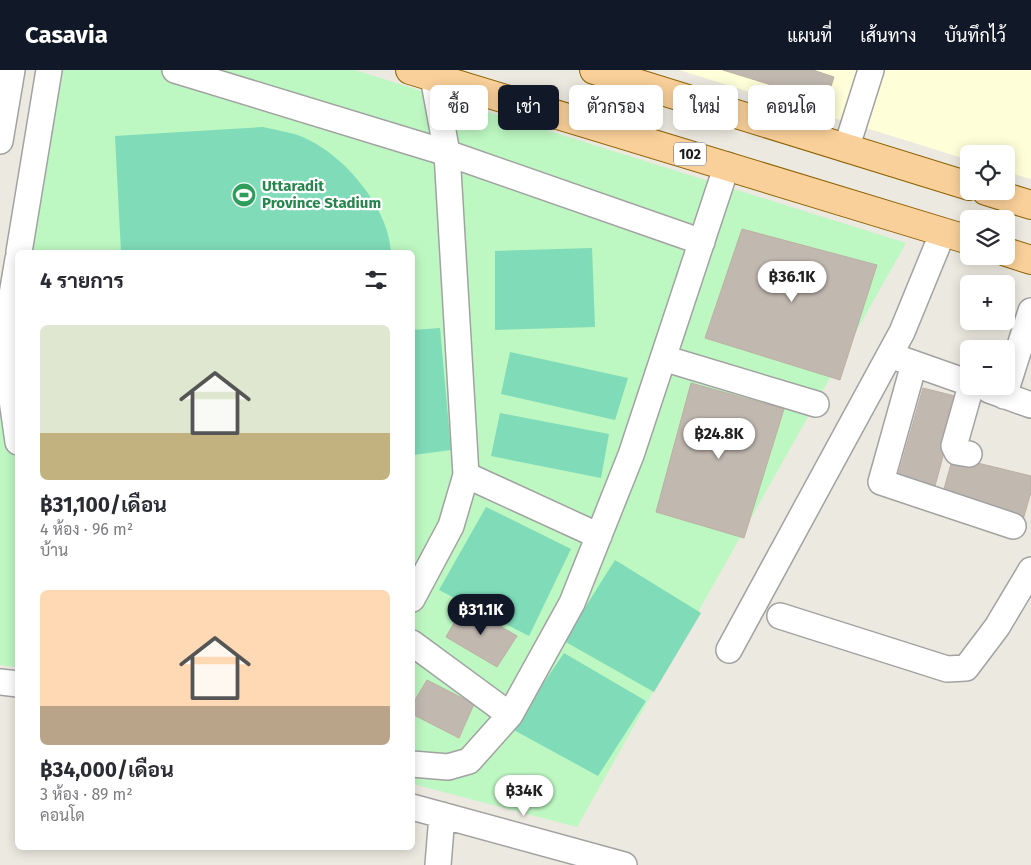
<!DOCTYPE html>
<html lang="th">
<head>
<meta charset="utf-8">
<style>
  body { margin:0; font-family:"Fira Sans",Sarabun,sans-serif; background:#f2f2f3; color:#2b2b33; height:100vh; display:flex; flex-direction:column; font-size:19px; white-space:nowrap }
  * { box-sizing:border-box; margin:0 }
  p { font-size:16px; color:#7c7c81 }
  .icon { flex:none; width:28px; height:28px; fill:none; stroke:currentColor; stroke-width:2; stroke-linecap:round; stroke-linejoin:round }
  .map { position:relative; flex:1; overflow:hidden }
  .panel { position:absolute; left:15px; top:180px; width:400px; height:600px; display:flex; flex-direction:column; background:#fff; border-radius:8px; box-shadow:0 2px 12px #0003 }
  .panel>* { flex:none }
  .guide { position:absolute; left:430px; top:15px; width:475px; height:45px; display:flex; gap:10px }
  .controls { position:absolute; left:960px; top:75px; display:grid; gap:10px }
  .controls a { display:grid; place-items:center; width:55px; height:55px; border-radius:8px; background:#fff; box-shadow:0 2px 12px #0003; font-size:25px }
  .price { position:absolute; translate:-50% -42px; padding:0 11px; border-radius:18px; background:#fff; color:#222; font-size:16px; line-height:32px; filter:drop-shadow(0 1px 2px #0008) }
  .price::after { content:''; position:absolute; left:50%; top:30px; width:15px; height:11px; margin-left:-8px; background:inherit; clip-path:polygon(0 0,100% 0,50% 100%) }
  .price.active { background:#111827; color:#fff }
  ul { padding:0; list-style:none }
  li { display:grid; align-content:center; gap:10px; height:265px; padding:0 25px }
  li span { display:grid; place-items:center; height:155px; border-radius:8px; color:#555 }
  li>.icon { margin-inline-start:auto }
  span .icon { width:90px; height:90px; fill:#fffc; stroke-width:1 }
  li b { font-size:21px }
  h2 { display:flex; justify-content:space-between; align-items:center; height:60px; padding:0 25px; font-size:21px }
  .tag { padding:0 18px; border-radius:8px; background:#fff; box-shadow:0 2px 12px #0003; font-size:18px; line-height:45px }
  .tag.active { background:#111827; color:#fff }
  header { display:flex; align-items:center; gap:30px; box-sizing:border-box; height:70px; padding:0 25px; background:#111827; color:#fff }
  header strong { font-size:24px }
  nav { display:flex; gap:28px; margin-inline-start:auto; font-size:18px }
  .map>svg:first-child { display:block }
  .education { fill:#fefed8 }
  .park { fill:#bdf7c2 }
  .pitch { fill:#7fdbb8 }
  .building { fill:#c1b8b0; stroke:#beafa3 }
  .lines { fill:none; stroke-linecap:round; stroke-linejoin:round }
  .minor-casing { stroke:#a2a2a2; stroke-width:28 }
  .major-casing { stroke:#8e6203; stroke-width:30 }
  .minor { stroke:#fff; stroke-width:25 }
  .major { stroke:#f9d099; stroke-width:28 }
  .labels { text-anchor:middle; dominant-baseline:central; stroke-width:4.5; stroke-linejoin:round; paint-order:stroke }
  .shield { fill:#fff; stroke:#5f5f5f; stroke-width:1 }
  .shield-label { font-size:14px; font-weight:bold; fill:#1b1b1b }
  .leisure-label { font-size:15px; font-weight:bold; fill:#27864d; stroke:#fff; text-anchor:start }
</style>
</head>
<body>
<header>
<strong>Casavia</strong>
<nav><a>แผนที่</a><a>เส้นทาง</a><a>บันทึกไว้</a></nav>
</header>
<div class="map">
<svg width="1031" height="795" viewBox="0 0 1031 795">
  <rect width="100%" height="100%" fill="#ece9e0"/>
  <path class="education" d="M679,0H1031V109L1006,102V84H969V90Z"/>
  <path class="park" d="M38,0H355L906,173L577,757L413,714L412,182H18L17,597L0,595V239Z"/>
  <path class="pitch" d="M263,57C275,60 289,62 300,66C342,82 389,137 391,182H121L115,66Z
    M592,178L595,257L495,260V181Z
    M440,258L451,380L413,385V260Z
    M510,282L628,308L615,350L501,324Z
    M500,343L609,364L601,408L491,386Z
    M486,437L571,479L529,566L439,520Z
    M615,490L701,543L654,622L564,571Z
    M564,583L646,631L598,706L512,659Z"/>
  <path class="building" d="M723,0H813L834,7L826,32Z
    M742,159L877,195L840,310L705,268Z
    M691,313L784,339L744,468L656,442Z
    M923,318L959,327L935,416L898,406Z
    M953,387L1031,406V422L1023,450L942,426Z
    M464,535L517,566L497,597L446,567Z
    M427,610L474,634L459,668L412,644V635Z"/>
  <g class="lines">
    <defs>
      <path id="minor" d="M175,0L447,83L702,172
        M0,71L12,0
        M846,79L871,0
        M19,182L49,0
        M18,189L8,248L7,294L18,372
        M663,288L816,334
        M898,288L969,313
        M914,294L881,412L1013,456
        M989,320L1031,335
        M1004,326L1031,241
        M969,384L957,382L954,376L971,316
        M466,405L599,466
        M412,529L451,456L466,405L447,83L433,7
        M780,546L947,599L966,598L997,557L1031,500
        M412,573L510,645
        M729,580L902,262L943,162
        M0,612L18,614
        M412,694L448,697L469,691L510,645L572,533L631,385L727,95
        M412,737L624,795
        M438,795L442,745"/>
      <path id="major" d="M410,0L969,170
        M594,0L969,116
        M986,121L1031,135
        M1006,182L1031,190"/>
    </defs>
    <use href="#minor" class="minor-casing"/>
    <use href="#major" class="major-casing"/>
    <use href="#minor" class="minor"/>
    <use href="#major" class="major"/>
  </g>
  <defs>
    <symbol id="stadium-disc" viewBox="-11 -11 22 22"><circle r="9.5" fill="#2e9e5b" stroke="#fff"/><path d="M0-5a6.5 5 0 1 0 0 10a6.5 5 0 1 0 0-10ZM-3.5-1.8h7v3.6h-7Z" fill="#fff"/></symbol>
  </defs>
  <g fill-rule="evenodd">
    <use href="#stadium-disc" x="230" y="111" width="28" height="28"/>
  </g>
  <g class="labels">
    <rect class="shield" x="674" y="72.5" width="32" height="23" rx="4"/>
    <g class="shield-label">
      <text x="690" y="84">102</text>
    </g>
    <g class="leisure-label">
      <text x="262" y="116">Uttaradit<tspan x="262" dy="17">Province Stadium</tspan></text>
    </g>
  </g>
</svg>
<div class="controls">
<a><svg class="icon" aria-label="locate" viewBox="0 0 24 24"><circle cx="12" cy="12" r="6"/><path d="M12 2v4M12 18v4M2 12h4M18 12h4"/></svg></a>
<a><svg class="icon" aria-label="layers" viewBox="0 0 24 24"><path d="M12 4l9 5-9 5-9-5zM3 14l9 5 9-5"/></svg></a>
<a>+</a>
<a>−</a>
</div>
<b class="price" style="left:792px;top:233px">฿36.1K</b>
<b class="price" style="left:719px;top:390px">฿24.8K</b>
<b class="price active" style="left:481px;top:566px">฿31.1K</b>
<b class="price" style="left:524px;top:747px">฿34K</b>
<div class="guide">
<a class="tag">ซื้อ</a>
<a class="tag active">เช่า</a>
<a class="tag">ตัวกรอง</a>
<a class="tag">ใหม่</a>
<a class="tag">คอนโด</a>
</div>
<section class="panel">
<h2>4 รายการ<svg class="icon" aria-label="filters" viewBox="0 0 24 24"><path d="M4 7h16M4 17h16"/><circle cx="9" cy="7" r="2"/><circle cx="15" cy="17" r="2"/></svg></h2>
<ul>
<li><span style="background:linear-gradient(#dfe7d0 70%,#c2b280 0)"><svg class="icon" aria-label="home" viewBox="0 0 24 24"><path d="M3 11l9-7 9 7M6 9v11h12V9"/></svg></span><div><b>฿31,100/เดือน</b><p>4 ห้อง · 96 m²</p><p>บ้าน</p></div></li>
<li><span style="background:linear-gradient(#ffd9b3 75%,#b9a48a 0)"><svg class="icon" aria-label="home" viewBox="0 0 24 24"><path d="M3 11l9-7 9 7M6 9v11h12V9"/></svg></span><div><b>฿34,000/เดือน</b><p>3 ห้อง · 89 m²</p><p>คอนโด</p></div></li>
</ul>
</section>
</div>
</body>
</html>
